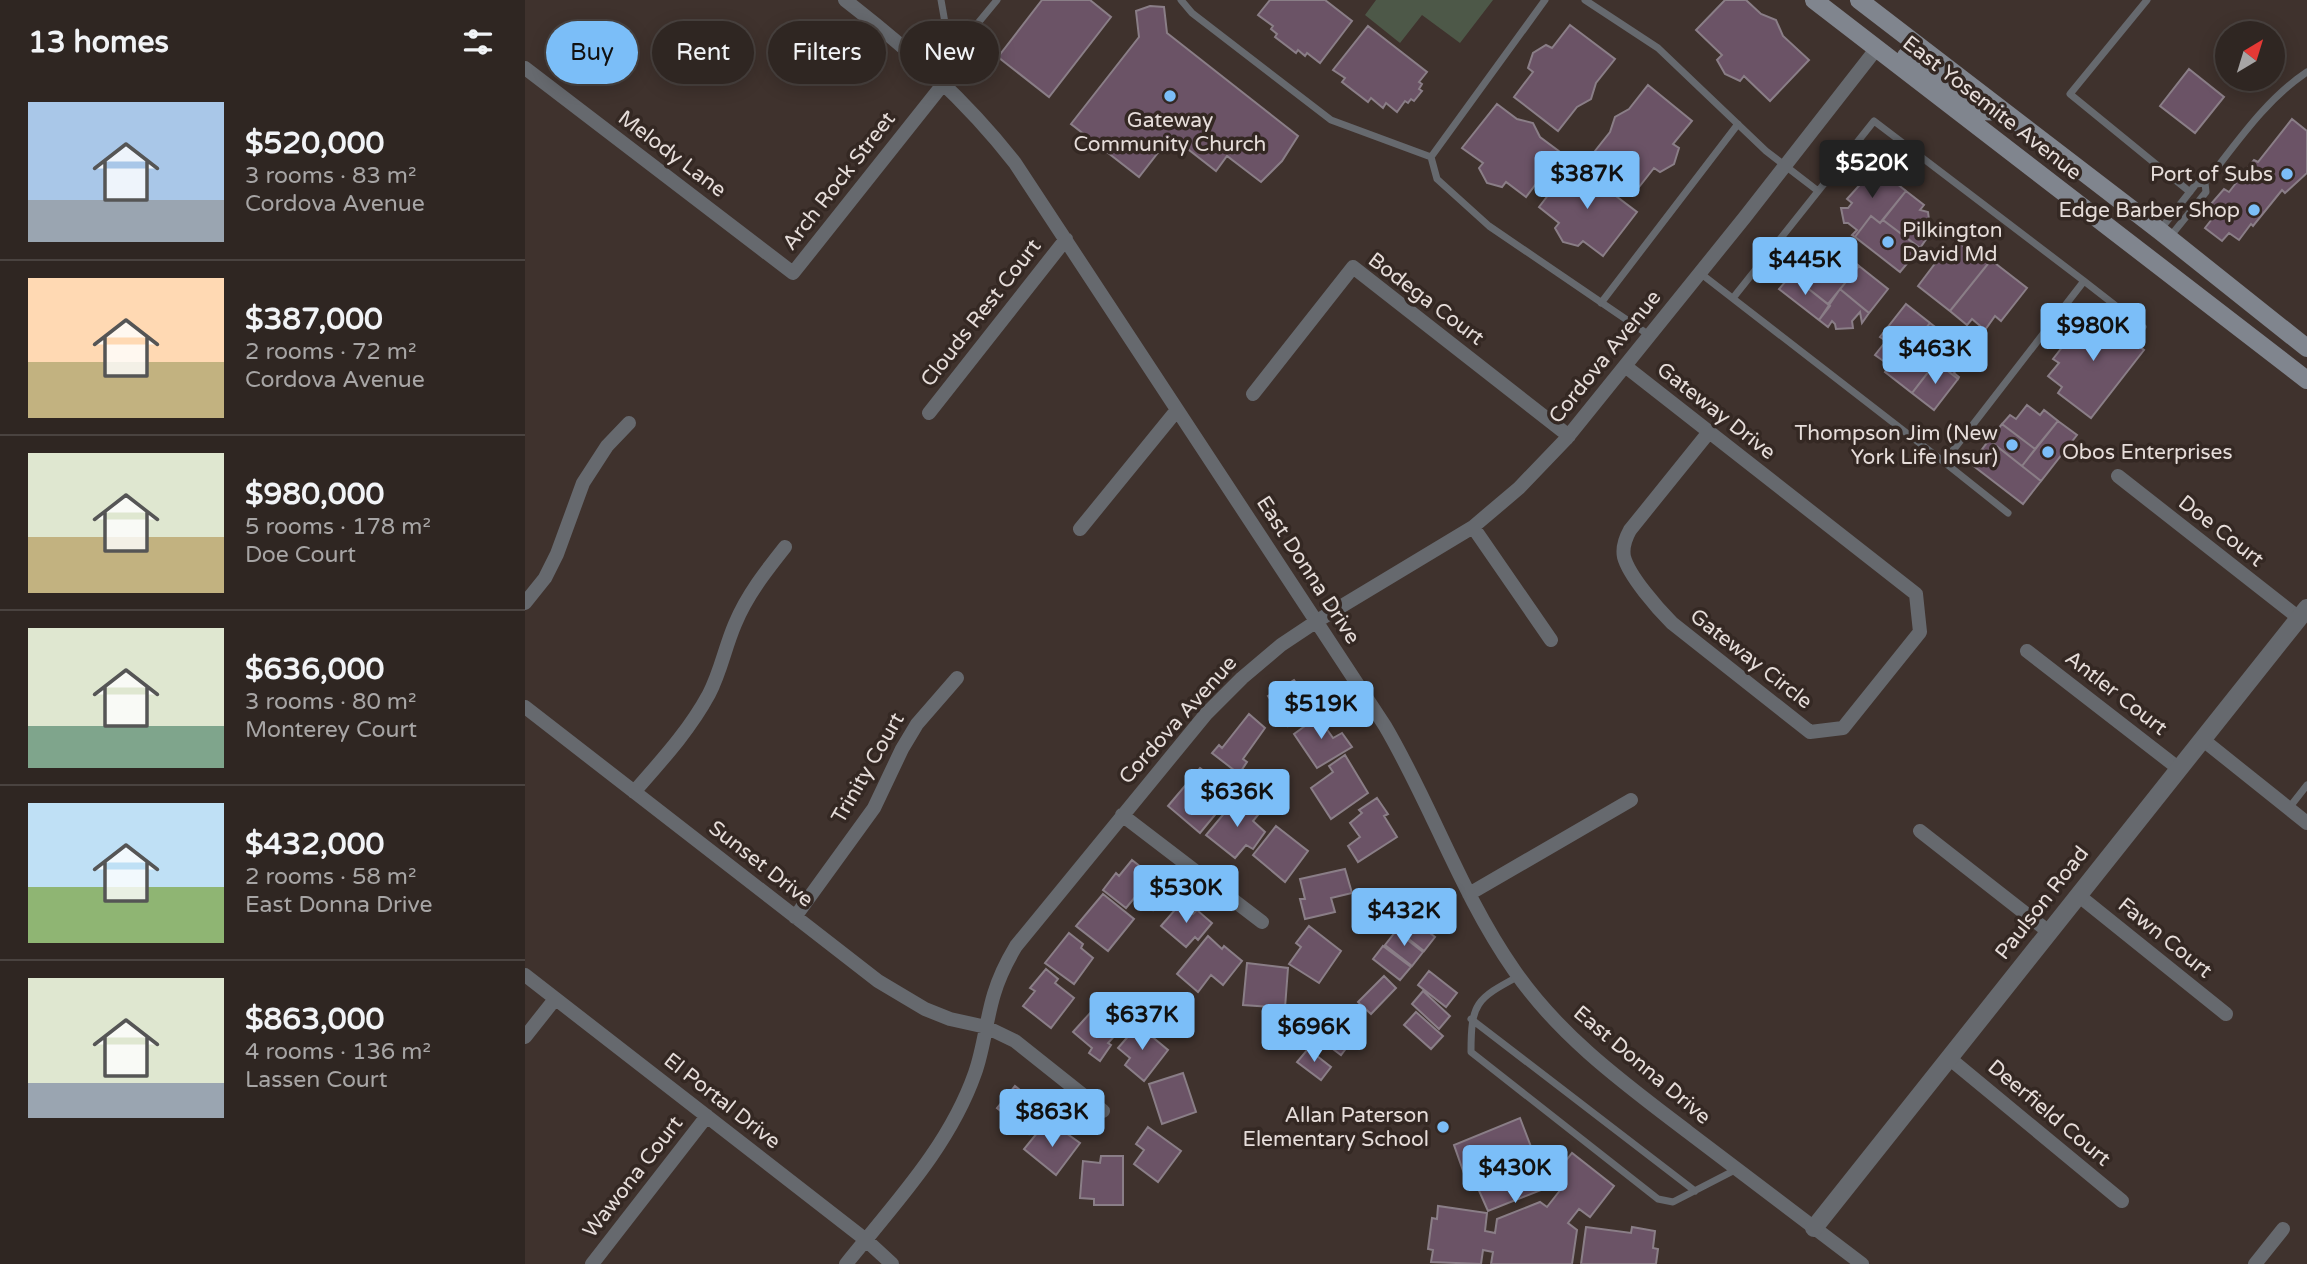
<!DOCTYPE html>
<html lang="en">
<head>
<meta charset="utf-8">
<style>
  body { margin:0; font-family:"Varela Round",sans-serif; background:#372e2a; color:#f1f3f6; height:100vh; display:flex; flex-direction:column; font-size:26px; white-space:nowrap }
  * { box-sizing:border-box; margin:0 }
  p { font-size:23px; color:#a7a5a5 }
  .icon { flex:none; width:38px; height:38px; fill:none; stroke:currentColor; stroke-width:2; stroke-linecap:round; stroke-linejoin:round }
  .map { position:relative; flex:1; overflow:hidden }
  .side { display:flex; flex-direction:column; background:#2f2622; width:525px }
  .side>* { flex:none }
  .banner { position:absolute; left:21px; top:21px; width:665px; height:63px; display:flex; gap:14px }
  .needle { width:46px; rotate:38deg }
  .fabs { position:absolute; left:1690px; top:21px; display:grid; gap:14px }
  .fabs a { display:grid; place-items:center; width:70px; height:70px; border-radius:50%; background:#2f2622; box-shadow:0 4px 18px #0003,0 0 0 2px #4a4340; font-size:35px }
  .price { position:absolute; translate:-50% -60px; padding:0 16px; border-radius:7px; background:#7bbef8; color:#111; font-size:23px; line-height:46px; filter:drop-shadow(0 2px 4px #0008) }
  .price::after { content:''; position:absolute; left:50%; top:42px; width:21px; height:16px; margin-left:-10px; background:inherit; clip-path:polygon(0 0,100% 0,50% 100%) }
  .price.current { background:#222; color:#fff }
  ul { padding:0; list-style:none }
  li { display:flex; align-items:center; gap:21px; height:175px; padding:0 28px }
  li+li { border-top:2px solid #4a4340 }
  li span { display:grid; place-items:center; flex:none; width:196px; height:140px; border-radius:0px; color:#555 }
  li>.icon { margin-inline-start:auto }
  span .icon { width:84px; height:84px; fill:#fffc; stroke-width:1 }
  li b { font-size:30px }
  h2 { display:flex; justify-content:space-between; align-items:center; height:84px; padding:0 28px; font-size:30px }
  .chip { padding:0 24px; border-radius:32px; background:#2f2622; box-shadow:0 4px 18px #0003,0 0 0 2px #4a4340; font-size:24px; line-height:63px }
  .chip.current { background:#7bbef8; color:#111 }
  main { display:flex; flex:1; min-height:0 }
  .map>svg:first-child { display:block }
  .green { fill:#4d5848 }
  .building { fill:#6b5366; stroke:#8a7e87; stroke-width:2 }
  .lines { fill:none; stroke-linecap:round; stroke-linejoin:round }
  .service { stroke:#66696e; stroke-width:7 }
  .minor { stroke:#66696e; stroke-width:14 }
  .tertiary { stroke:#66696e; stroke-width:18 }
  .secondary { stroke:#80858e; stroke-width:18 }
  .poi-dot { fill:#7bbef8; stroke:#342823; stroke-width:2.5 }
  .labels { text-anchor:middle; dominant-baseline:central; stroke-width:7; stroke-linejoin:round; paint-order:stroke }
  .street-label { font-size:21px; fill:#e6ddda; stroke:#342823 }
  .poi-label { font-size:21px; fill:#e6ddda; stroke:#342823; text-anchor:end }
</style>
</head>
<body>
<main>
<section class="side">
<h2>13 homes<svg class="icon" aria-label="filters" viewBox="0 0 24 24"><path d="M4 7h16M4 17h16"/><circle cx="9" cy="7" r="2"/><circle cx="15" cy="17" r="2"/></svg></h2>
<ul>
<li><span style="background:linear-gradient(#a9c7e8 70%,#9aa5b1 0)"><svg class="icon" aria-label="home" viewBox="0 0 24 24"><path d="M3 11l9-7 9 7M6 9v11h12V9"/></svg></span><div><b>$520,000</b><p>3 rooms · 83 m²</p><p>Cordova Avenue</p></div></li>
<li><span style="background:linear-gradient(#ffd9b3 60%,#c2b280 0)"><svg class="icon" aria-label="home" viewBox="0 0 24 24"><path d="M3 11l9-7 9 7M6 9v11h12V9"/></svg></span><div><b>$387,000</b><p>2 rooms · 72 m²</p><p>Cordova Avenue</p></div></li>
<li><span style="background:linear-gradient(#dfe7d0 60%,#c2b280 0)"><svg class="icon" aria-label="home" viewBox="0 0 24 24"><path d="M3 11l9-7 9 7M6 9v11h12V9"/></svg></span><div><b>$980,000</b><p>5 rooms · 178 m²</p><p>Doe Court</p></div></li>
<li><span style="background:linear-gradient(#dfe7d0 70%,#7fa58c 0)"><svg class="icon" aria-label="home" viewBox="0 0 24 24"><path d="M3 11l9-7 9 7M6 9v11h12V9"/></svg></span><div><b>$636,000</b><p>3 rooms · 80 m²</p><p>Monterey Court</p></div></li>
<li><span style="background:linear-gradient(#bfe0f5 60%,#8fb573 0)"><svg class="icon" aria-label="home" viewBox="0 0 24 24"><path d="M3 11l9-7 9 7M6 9v11h12V9"/></svg></span><div><b>$432,000</b><p>2 rooms · 58 m²</p><p>East Donna Drive</p></div></li>
<li><span style="background:linear-gradient(#dfe7d0 75%,#9aa5b1 0)"><svg class="icon" aria-label="home" viewBox="0 0 24 24"><path d="M3 11l9-7 9 7M6 9v11h12V9"/></svg></span><div><b>$863,000</b><p>4 rooms · 136 m²</p><p>Lassen Court</p></div></li>
</ul>
</section>
<div class="map">
<svg width="1782" height="1264" viewBox="0 0 1782 1264">
  <rect width="100%" height="100%" fill="#3f322d"/>
  <path class="green" d="M851,0H968L935,43L897,15L875,43L840,15Z"/>
  <path class="building" d="M517,0H565L586,17L524,97L473,57Z
    M745,0H800L827,21L795,63L782,53L780,56L773,50L771,53L750,37L752,34L746,29L748,26L733,15Z
    M1200,0H1221L1236,14L1251,20L1258,36L1284,60L1245,101L1219,76L1215,81L1200,74L1192,60L1197,55L1171,30Z
    M625,6L639,7L642,33L773,136L757,161L736,182L702,156L691,171L646,136L614,177L546,124L614,37L611,11Z
    M1045,25L1090,59L1071,83L1066,99L1052,107L1033,131L989,97L1008,72L1003,68L1008,53L1021,45L1027,48Z
    M843,26L902,72L894,82L897,84L894,89L897,91L889,101L886,99L883,103L880,101L872,112L861,103L858,108L846,98L843,102L817,82L820,78L808,70Z
    M1664,69L1699,97L1670,133L1635,106Z
    M1123,85L1167,121L1148,144L1154,148L1149,164L1135,172L1129,168L1110,192L1066,156L1085,132L1090,117L1104,109Z
    M972,104L992,119L1008,123L1015,137L1035,152L1001,197L981,182L977,187L962,183L954,168L958,163L937,148Z
    M1767,119L1782,131V173L1760,193L1757,190L1728,226L1726,224L1714,240L1704,233L1697,241L1680,228L1687,219L1679,212L1699,189L1704,192L1729,160L1733,162Z
    M1048,163L1068,178L1069,177L1084,182L1091,196L1112,212L1078,256L1058,241L1053,246L1038,242L1030,228L1034,223L1014,207Z
    M1348,165L1381,191L1355,223L1346,216L1330,237L1327,235L1332,230L1323,223H1319L1316,208H1323L1327,203L1322,199L1342,177L1339,175Z
    M1381,191L1399,205L1395,210L1403,212L1405,227L1397,238H1402L1395,248L1358,220Z
    M1346,216L1355,223L1358,220L1395,248L1375,272L1330,237Z
    M1435,243L1449,255L1453,250L1466,260L1425,311L1393,286L1418,253L1424,257Z
    M1301,244L1310,255L1314,250L1334,266L1303,304L1266,275L1279,254L1284,258L1288,246Z
    M1466,260L1502,288L1476,321L1470,316L1460,330L1447,319L1442,325L1425,311Z
    M1334,266L1363,289L1344,313L1315,289Z
    M1266,275L1305,306L1294,320L1254,289Z
    M1315,289L1344,313L1337,323L1335,312L1327,321L1328,328L1311,329L1310,324L1307,321L1303,327L1294,320Z
    M1381,304L1405,323L1382,352L1378,349L1360,372L1364,365L1350,355L1361,341L1355,337Z
    M1567,309L1619,350L1566,418L1533,393L1537,387L1523,376L1534,363L1528,359Z
    M1405,323L1430,342L1425,348L1440,359L1429,373L1434,377L1433,379L1411,362L1405,370L1382,352Z
    M1378,349L1405,370L1387,393L1360,372Z
    M1411,362L1433,379L1409,410L1387,393Z
    M1502,405L1515,415L1519,410L1533,421L1510,449L1477,424L1485,415L1491,419Z
    M1533,421L1552,435L1516,481L1497,466Z
    M1477,424L1510,449L1497,466L1464,440Z
    M1464,440L1516,481L1498,504L1446,464Z
    M769,680L779,694L787,688L800,706L784,717L781,713L763,726L743,696Z
    M798,713L806,725L801,728L808,738L817,733L827,747L792,768L769,734Z
    M724,714L740,728L718,759L722,762L714,774L687,753L694,745L697,748Z
    M820,755L843,793L806,819L786,788L808,772L804,766Z
    M675,768L696,784L684,800L694,810L675,833L643,806Z
    M712,798L733,815L728,821L740,832L728,849L721,845L710,858L681,835Z
    M852,798L863,814L859,816L872,837L833,862L823,846L835,837L825,823L837,813L834,810Z
    M751,826L783,851L760,882L728,855Z
    M607,860L645,890L628,910L611,896L601,908L578,890L591,873L594,876Z
    M820,869L827,893L806,898L810,912L780,919L775,899H780L775,879Z
    M578,894L609,919L583,951L551,926Z
    M655,904L668,914L672,910L687,923L673,940L670,937L661,947L636,926Z
    M882,915L910,937L899,951L871,929Z
    M784,926L816,951L794,983L764,964L776,947L771,943Z
    M871,931L898,952L887,966L860,945Z
    M544,933L558,944L556,948L568,958L549,984L520,963Z
    M683,936L697,949L699,946L717,961L698,985L686,975L673,992L652,974Z
    M858,946L886,967L875,980L848,959Z
    M722,963L763,968L760,1008L718,1005Z
    M521,969L533,979L530,983L549,998L526,1028L498,1006L510,991L505,988Z
    M904,971L932,993L921,1007L893,985Z
    M859,976L871,988L846,1014L833,1002Z
    M898,991L925,1016L914,1029L887,1004Z
    M816,1009L839,1027L829,1041L805,1022Z
    M566,1012L592,1033L583,1043L586,1045L575,1061L564,1053L567,1048L548,1032Z
    M891,1012L918,1036L906,1049L879,1025Z
    M803,1024L826,1042L816,1055L792,1037Z
    M613,1025L643,1050L619,1081L600,1065L605,1058L593,1048Z
    M783,1049L806,1067L796,1080L772,1062Z
    M658,1073L671,1112L637,1124L624,1084Z
    M490,1086L505,1098L508,1095L524,1107L504,1134L472,1108Z
    M995,1118L1008,1152L1001,1155L1012,1180L1026,1174L1029,1176L1047,1153L1089,1186L1065,1217L1054,1209L1043,1223L1052,1230L1047,1264H966L968,1252L958,1250L956,1264L906,1262L908,1250L903,1249L907,1218L912,1219L913,1206L962,1213L960,1231L970,1233L972,1219L1015,1202L1022,1207L1036,1189L1027,1182L1014,1187L1016,1190L963,1211L948,1177L941,1179L929,1145Z
    M517,1127L532,1139L538,1131L555,1143L531,1175L499,1149Z
    M623,1127L656,1151L633,1182L609,1164L619,1150L611,1144Z
    M576,1156H598V1205H569V1199L555,1198L558,1161L575,1163Z
    M1061,1227L1106,1233L1107,1227L1130,1231L1128,1248L1133,1249L1131,1264H1056Z"/>
  <g class="lines">
    <path class="service" d="M416,0L422,34
      M656,0L667,13L806,120L906,157
      M1020,0L906,157L912,179L964,226L1124,335
      M1060,0L1133,48L1241,151L1293,191
      M1622,0L1545,94L1665,192
      M394,61L422,34L453,23L472,0
      M1680,183C1711,144 1740,100 1782,72
      M1635,230L1671,184L1680,183L1681,192L1644,238
      M1175,273L1419,462L1559,281L1349,121L1208,298
      M1559,281L1618,327
      M1076,303L1213,124
      M1419,462L1483,513
      M1764,808L1782,785
      M994,976C951,999 946,1003 946,1052L1133,1199L1148,1202L1212,1169
      M946,1019L1170,1191"/>
    <path class="minor" d="M320,0C383,49 441,100 490,163L860,726C907,806 936,894 989,970C1034,1036 1100,1084 1163,1132C1221,1176 1279,1220 1337,1264
      M0,68L268,273L419,83
      M1100,366L1391,594L1395,632L1318,728L1285,732L1147,623C1133,609 1104,576 1099,557C1097,547 1100,539 1105,530L1184,432
      M728,394L828,267L1044,436
      M404,413L541,239
      M1593,476L1774,618
      M948,527L1026,640
      M555,529L652,410
      M0,603L20,578L32,554L58,483L82,446L104,423
      M1502,651L1653,768
      M0,707L353,981L400,1009L425,1019L461,1027L490,1041L578,1111
      M1677,739L1782,823
      M109,792C136,761 164,731 184,694C196,671 200,647 210,624C222,595 241,571 260,547
      M597,815L737,922
      M1395,831L1524,932
      M944,894L1106,800
      M1553,895L1701,1014
      M270,917L349,808L377,749L392,724L432,678
      M0,975L341,1240L367,1264
      M0,1037L30,999
      M1424,1058L1597,1201
      M67,1264L182,1116
      M321,1264C369,1204 424,1147 450,1073C459,1048 461,1020 469,994C474,977 482,961 491,946L681,714L717,678L756,645L792,621L948,527L994,488L1041,439L1220,217L1352,48
      M1730,1264L1758,1229"/>
    <path class="tertiary" d="M1289,1228L1782,608"/>
    <path class="secondary" d="M1289,0L1782,380
      M1334,0L1635,231L1782,348
      M1381,56L1455,111L1479,112"/>
  </g>
  <g class="poi-dot">
    <circle cx="645" cy="96" r="7"/>
    <circle cx="1762" cy="174" r="7"/>
    <circle cx="1729" cy="210" r="7"/>
    <circle cx="1363" cy="242" r="7"/>
    <circle cx="1487" cy="445" r="7"/>
    <circle cx="1523" cy="452" r="7"/>
    <circle cx="918" cy="1127" r="7"/>
  </g>
  <g class="labels">
    <g class="street-label">
      <text transform="translate(1467 108) rotate(38)">East Yosemite Avenue</text>
      <text transform="translate(147 154) rotate(37)">Melody Lane</text>
      <text transform="translate(314 181) rotate(-52)">Arch Rock Street</text>
      <text transform="translate(901 299) rotate(37)">Bodega Court</text>
      <text transform="translate(456 313) rotate(-52)">Clouds Rest Court</text>
      <text transform="translate(1080 357) rotate(-51)">Cordova Avenue</text>
      <text transform="translate(1191 411) rotate(38)">Gateway Drive</text>
      <text transform="translate(1696 531) rotate(38)">Doe Court</text>
      <text transform="translate(783 570) rotate(57)">East Donna Drive</text>
      <text transform="translate(1226 659) rotate(38)">Gateway Circle</text>
      <text transform="translate(1591 693) rotate(38)">Antler Court</text>
      <text transform="translate(653 720) rotate(-48)">Cordova Avenue</text>
      <text transform="translate(343 768) rotate(-60)">Trinity Court</text>
      <text transform="translate(236 864) rotate(38)">Sunset Drive</text>
      <text transform="translate(1517 903) rotate(-52)">Paulson Road</text>
      <text transform="translate(1640 938) rotate(39)">Fawn Court</text>
      <text transform="translate(1117 1065) rotate(40)">East Donna Drive</text>
      <text transform="translate(197 1101) rotate(38)">El Portal Drive</text>
      <text transform="translate(1524 1113) rotate(40)">Deerfield Court</text>
      <text transform="translate(108 1177) rotate(-52)">Wawona Court</text>
    </g>
    <g class="poi-label">
      <text x="645" y="120" text-anchor="middle">Gateway<tspan x="645" dy="24">Community Church</tspan></text>
      <text x="1748" y="174">Port of Subs</text>
      <text x="1715" y="210">Edge Barber Shop</text>
      <text x="1377" y="230" text-anchor="start">Pilkington<tspan x="1377" dy="24">David Md</tspan></text>
      <text x="1473" y="433">Thompson Jim (New<tspan x="1473" dy="24">York Life Insur)</tspan></text>
      <text x="1537" y="452" text-anchor="start">Obos Enterprises</text>
      <text x="904" y="1115">Allan Paterson<tspan x="904" dy="24">Elementary School</tspan></text>
    </g>
  </g>
</svg>
<div class="fabs">
<a><svg class="needle" viewBox="-14 -14 28 28"><path d="M0-13l5 13h-10z" fill="#e53935"/><path d="M0 13l5-13h-10z" fill="#a7a5a5"/></svg></a>
</div>
<b class="price current" style="left:1347px;top:200px">$520K</b>
<b class="price" style="left:1062px;top:211px">$387K</b>
<b class="price" style="left:1280px;top:297px">$445K</b>
<b class="price" style="left:1568px;top:363px">$980K</b>
<b class="price" style="left:1410px;top:386px">$463K</b>
<b class="price" style="left:796px;top:741px">$519K</b>
<b class="price" style="left:712px;top:829px">$636K</b>
<b class="price" style="left:661px;top:925px">$530K</b>
<b class="price" style="left:879px;top:948px">$432K</b>
<b class="price" style="left:617px;top:1052px">$637K</b>
<b class="price" style="left:789px;top:1064px">$696K</b>
<b class="price" style="left:527px;top:1149px">$863K</b>
<b class="price" style="left:990px;top:1205px">$430K</b>
<div class="banner">
<a class="chip current">Buy</a>
<a class="chip">Rent</a>
<a class="chip">Filters</a>
<a class="chip">New</a>
</div>
</div>
</main>
</body>
</html>
